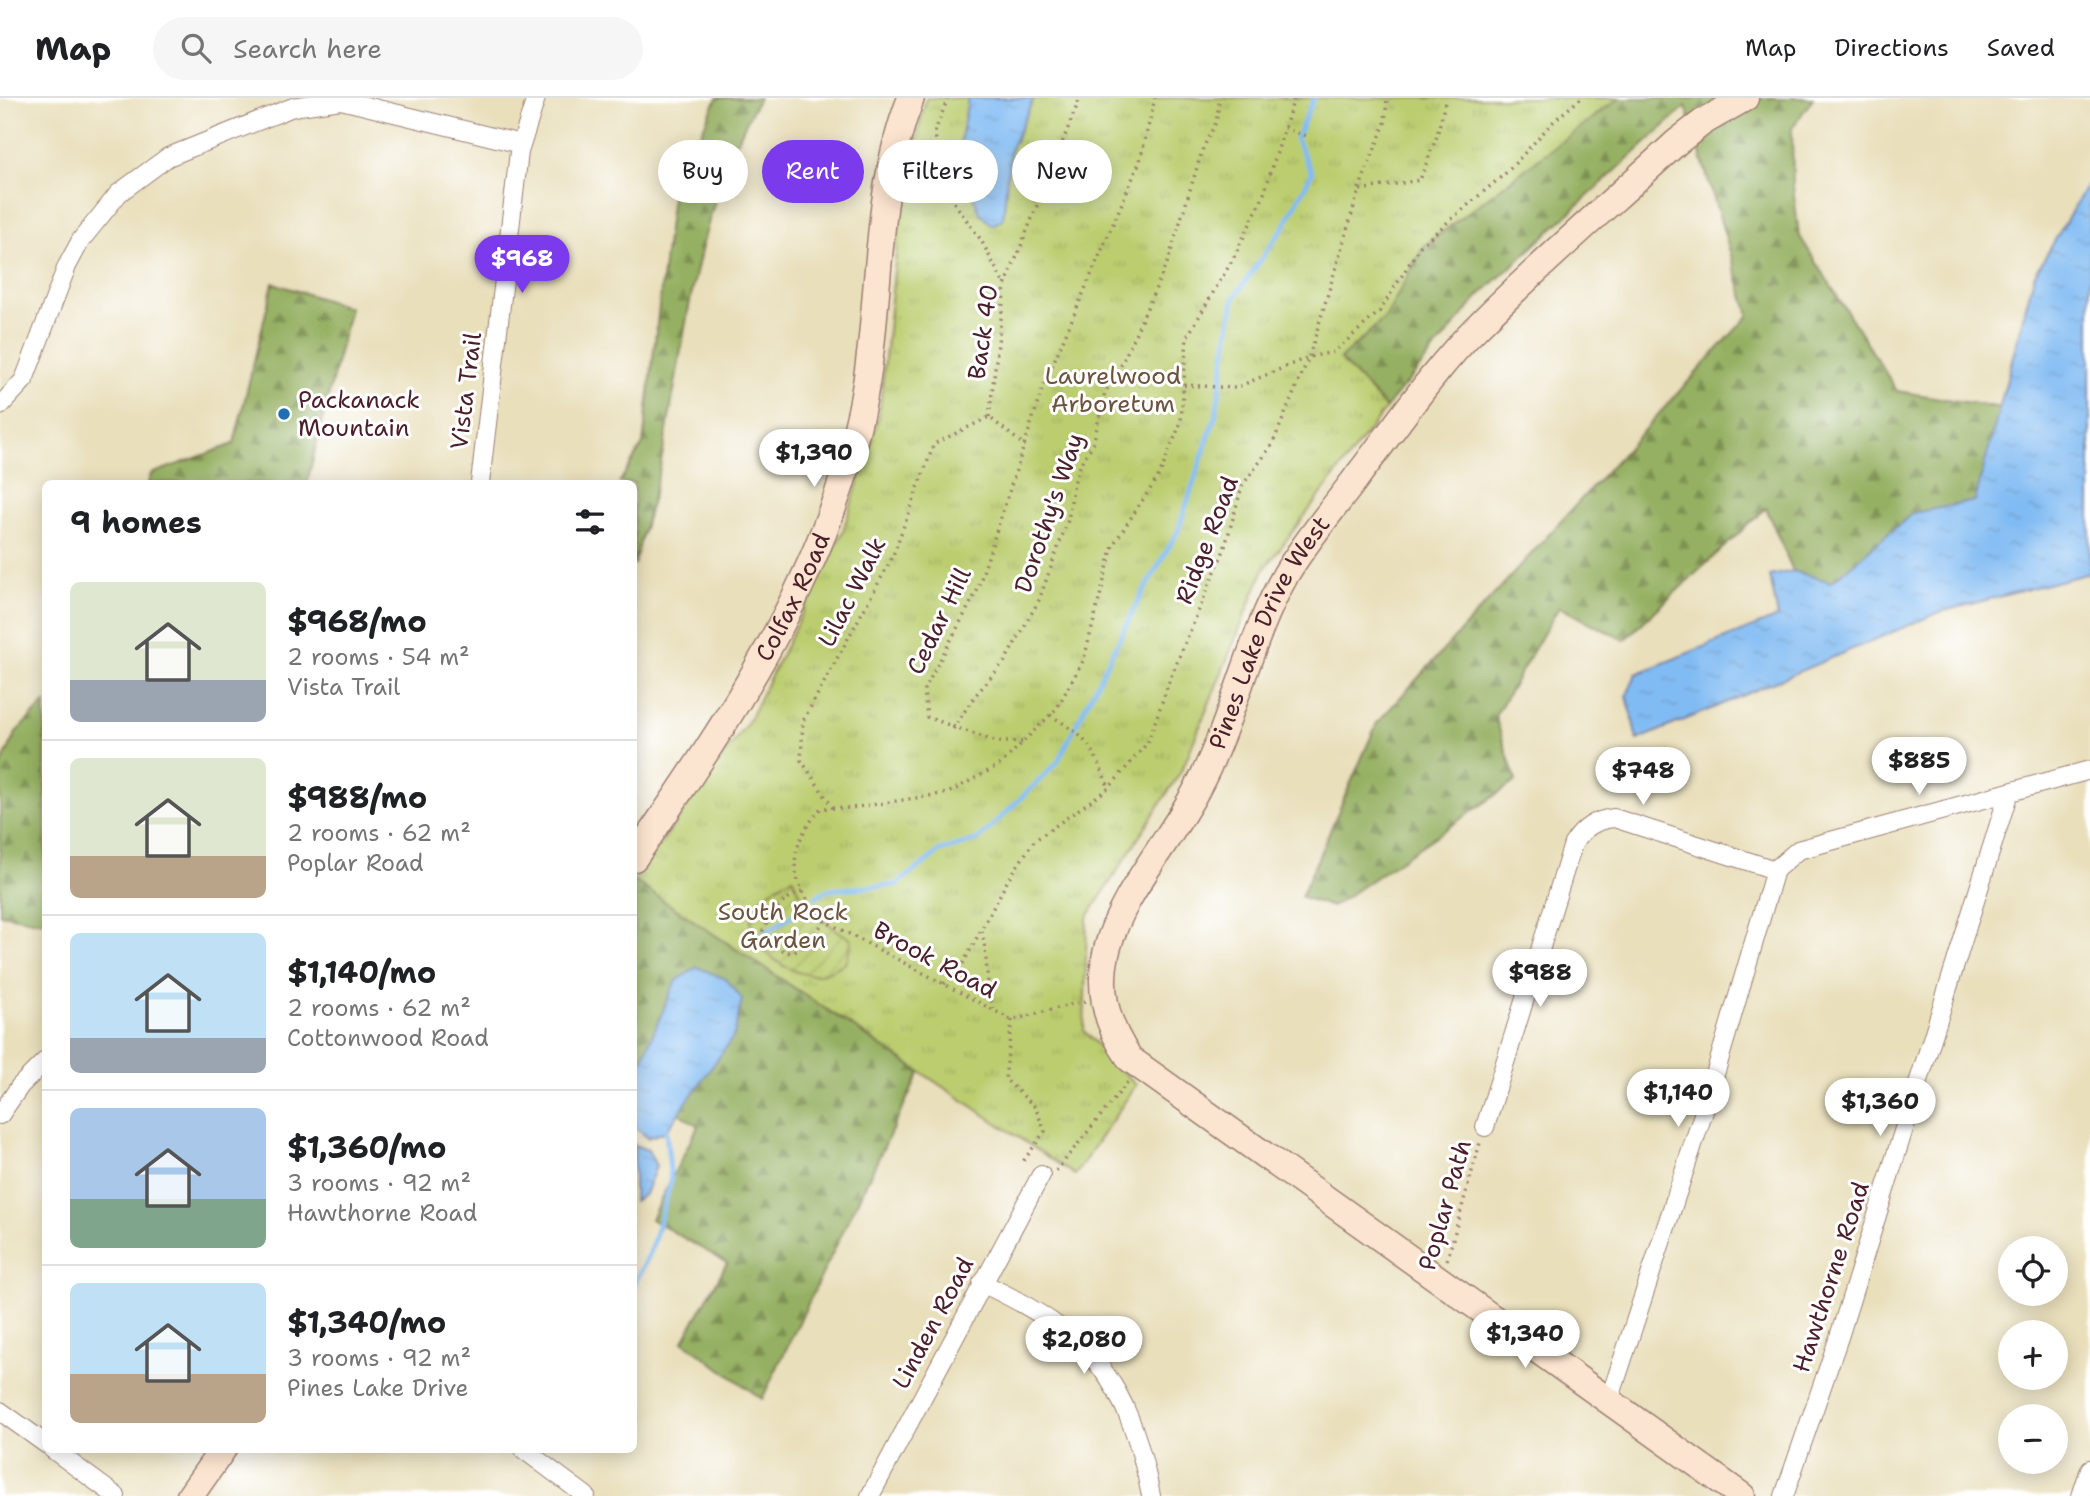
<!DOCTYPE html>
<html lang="en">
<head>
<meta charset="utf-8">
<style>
  body { margin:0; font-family:"Shantell Sans",sans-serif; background:#f6f6f6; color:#202124; height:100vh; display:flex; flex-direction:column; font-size:26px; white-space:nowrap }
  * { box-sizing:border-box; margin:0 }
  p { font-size:23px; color:#757577 }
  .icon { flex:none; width:38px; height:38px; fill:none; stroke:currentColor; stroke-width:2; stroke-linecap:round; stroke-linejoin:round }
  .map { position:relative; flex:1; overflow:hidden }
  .details { position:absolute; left:42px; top:382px; width:595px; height:973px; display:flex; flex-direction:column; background:#fff; border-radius:10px; box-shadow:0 4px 18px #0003 }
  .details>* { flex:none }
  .hud { position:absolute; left:658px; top:42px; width:665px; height:63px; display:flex; gap:14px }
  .fabs { position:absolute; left:1998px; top:1138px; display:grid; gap:14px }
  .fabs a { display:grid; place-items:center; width:70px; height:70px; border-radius:50%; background:#fff; box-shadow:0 4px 18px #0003; font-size:35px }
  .price { position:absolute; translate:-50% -60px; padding:0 16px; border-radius:24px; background:#fff; color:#222; font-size:23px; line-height:46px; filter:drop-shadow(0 2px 4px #0008) }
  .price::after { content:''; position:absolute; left:50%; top:42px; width:21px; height:16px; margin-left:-10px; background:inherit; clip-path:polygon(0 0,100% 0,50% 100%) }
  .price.active { background:#7c3aed; color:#fff }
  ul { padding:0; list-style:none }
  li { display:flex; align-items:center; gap:21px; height:175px; padding:0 28px }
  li+li { border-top:2px solid #e0e0e0 }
  li span { display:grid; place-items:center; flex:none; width:196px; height:140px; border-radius:10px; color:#555 }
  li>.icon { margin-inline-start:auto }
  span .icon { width:84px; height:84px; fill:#fffc; stroke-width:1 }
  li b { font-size:30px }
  h2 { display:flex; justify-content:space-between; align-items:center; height:84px; padding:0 28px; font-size:30px }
  .chip { padding:0 24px; border-radius:32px; background:#fff; box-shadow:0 4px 18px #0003; font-size:24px; line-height:63px }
  .chip.active { background:#7c3aed; color:#fff }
  header { display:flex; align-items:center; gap:42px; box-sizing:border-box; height:98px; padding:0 35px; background:#fff; border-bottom:2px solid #e0e0e0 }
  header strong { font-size:33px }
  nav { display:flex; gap:38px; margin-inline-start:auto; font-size:24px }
  .search { width:490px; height:63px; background:#f6f6f6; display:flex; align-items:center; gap:18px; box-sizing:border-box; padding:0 24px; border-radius:38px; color:#757577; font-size:26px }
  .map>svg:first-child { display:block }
  .grass { fill:url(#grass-tufts); stroke:#83764e; stroke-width:2 }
  .forest { fill:url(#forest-firs); stroke:#706846; stroke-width:2 }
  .garden { fill:url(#garden-furrows); stroke:#83764e; stroke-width:2 }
  .water { fill:url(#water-ripples); stroke:#666d8f; stroke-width:2 }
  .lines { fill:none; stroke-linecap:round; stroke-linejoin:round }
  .stream { stroke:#81bbf3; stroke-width:5 }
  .street-casing { stroke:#9a7f73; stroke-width:20 }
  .secondary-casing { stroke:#9a7f73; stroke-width:29 }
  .path { stroke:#9a7f73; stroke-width:3.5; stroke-dasharray:2 5; stroke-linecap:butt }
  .street { stroke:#fff; stroke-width:18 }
  .secondary { stroke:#fce5d0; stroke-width:26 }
  .poi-dot { fill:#1f6fb2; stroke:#fff; stroke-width:2.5 }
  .labels { text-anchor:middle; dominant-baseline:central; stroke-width:6; stroke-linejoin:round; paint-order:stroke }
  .street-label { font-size:24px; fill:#4a1f2b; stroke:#fff }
  .park-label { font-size:24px; fill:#6c5340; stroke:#fff }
  .poi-label { font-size:24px; fill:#4a1f2b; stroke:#fff; text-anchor:start }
</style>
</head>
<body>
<header>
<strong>Map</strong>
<div class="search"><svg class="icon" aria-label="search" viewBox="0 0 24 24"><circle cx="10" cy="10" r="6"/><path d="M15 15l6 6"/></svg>Search here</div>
<nav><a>Map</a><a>Directions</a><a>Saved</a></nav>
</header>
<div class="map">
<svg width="2090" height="1398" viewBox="0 0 2090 1398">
  <defs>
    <pattern id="grass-tufts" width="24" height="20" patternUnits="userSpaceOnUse" patternTransform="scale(1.75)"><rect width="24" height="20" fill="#bccd70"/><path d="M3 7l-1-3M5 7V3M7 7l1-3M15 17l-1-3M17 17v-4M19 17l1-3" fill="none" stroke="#a3b061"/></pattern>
    <pattern id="forest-firs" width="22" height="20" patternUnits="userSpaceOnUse" patternTransform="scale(1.75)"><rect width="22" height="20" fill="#95b062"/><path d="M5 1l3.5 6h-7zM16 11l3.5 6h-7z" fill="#7c8f51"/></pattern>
    <pattern id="garden-furrows" width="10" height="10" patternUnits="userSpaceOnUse" patternTransform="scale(1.75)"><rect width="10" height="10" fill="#bccd70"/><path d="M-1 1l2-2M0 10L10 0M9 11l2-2" fill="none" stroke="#a3b061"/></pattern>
    <pattern id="water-ripples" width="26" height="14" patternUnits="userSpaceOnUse" patternTransform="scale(1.75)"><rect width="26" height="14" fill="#81bbf3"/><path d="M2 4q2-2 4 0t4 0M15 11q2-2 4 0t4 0" fill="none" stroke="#71a0d0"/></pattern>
  </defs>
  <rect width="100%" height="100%" fill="#fff"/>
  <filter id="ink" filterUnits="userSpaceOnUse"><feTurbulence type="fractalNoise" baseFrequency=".0143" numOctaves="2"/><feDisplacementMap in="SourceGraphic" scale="14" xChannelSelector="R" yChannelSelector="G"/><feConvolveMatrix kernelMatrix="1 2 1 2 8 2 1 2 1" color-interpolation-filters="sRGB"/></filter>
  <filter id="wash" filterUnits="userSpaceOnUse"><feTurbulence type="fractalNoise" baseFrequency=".00686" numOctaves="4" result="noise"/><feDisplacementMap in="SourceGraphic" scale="28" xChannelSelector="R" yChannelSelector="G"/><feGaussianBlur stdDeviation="1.57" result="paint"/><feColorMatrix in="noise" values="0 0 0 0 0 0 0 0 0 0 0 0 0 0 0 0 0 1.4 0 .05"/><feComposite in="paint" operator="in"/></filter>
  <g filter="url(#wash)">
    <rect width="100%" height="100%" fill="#e9dfbb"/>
    <path class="grass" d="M926,0H1619L1424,148L1386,219L1340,261L1386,310L1263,473L1182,672L1087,820L1084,933L1136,987L1075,1077L634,783L748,624L843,433L879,318L901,108Z"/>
    <path class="forest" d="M717,0H759C695,111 685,246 660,369C653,402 642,435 634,467V385H619L643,346L672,97Z
      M1619,0H1813L1792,30L1793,89L1799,137L1897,293L2002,310L1975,404L1913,415L1831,485L1793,473L1766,410L1624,542L1559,509L1495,618L1516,683L1332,809L1301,799L1377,625L1749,217L1686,8L1479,198L1386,310L1340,261L1386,219L1424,148Z
      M273,185L350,210L307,385H148L151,376L234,346Z
      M45,605L46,821L43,824L0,816V669L17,633Z
      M634,783L920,974L762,1301L683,1243L727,1165L651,1121L698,1028L634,985Z"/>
    <path class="garden" d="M793,780C804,810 825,825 852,842L845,865C837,869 828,875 820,876C803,879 787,871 774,861C733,829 752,798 793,780Z"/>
    <path class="water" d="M968,0H1034L1010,53L1003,121L992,127L980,115L958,59Z
      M2090,82V475L1940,514L1637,642L1627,597L1636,576L1778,519L1770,478L1793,473L1831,484L1913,415L1975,403L2034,178Z
      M697,869L726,881L742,901L734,938L666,1033L648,1040L634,1029V981L675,884Z
      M634,1047L648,1052L656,1068L645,1096L634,1103Z"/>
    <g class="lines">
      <path class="stream" d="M816,799L827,792L896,787L940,753L978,742L1057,665L1140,500L1178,433L1216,316L1234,200L1285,127L1312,75L1296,41L1314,0
        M766,834L806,808
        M634,1187L650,1155L671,1083L666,1033"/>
    </g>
  </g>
  <g filter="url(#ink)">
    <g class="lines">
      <defs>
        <path id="street" d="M0,308L24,282L67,168L81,142L119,95L168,59L293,9L341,2L521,46
          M480,385L519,54L536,0
          M0,1017L20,988L46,962
          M1485,1029L1573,746C1583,730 1595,722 1614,720L1775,772
          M982,1185C1090,1236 1128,1280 1151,1398
          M1609,1303L1706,1007L1775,772L1798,752L2090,672
          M0,1313L46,1346
          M52,1351L116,1398
          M523,1351L586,1398
          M870,1398L1041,1077
          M1784,1398L1839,1239L2009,694
          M2081,1398L2090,1371"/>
        <g id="secondary">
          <path id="s1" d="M634,760C729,623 825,480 861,313C883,209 871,101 911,0"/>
          <path d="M190,1398L223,1351"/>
          <path id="s2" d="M1742,1398L1130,961C1056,856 1152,778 1198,689C1234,621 1248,543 1286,476C1307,441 1335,409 1359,376C1397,327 1435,270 1479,227C1542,164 1611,105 1677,44L1703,24L1745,0"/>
        </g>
      </defs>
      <use href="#street" class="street-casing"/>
      <use href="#secondary" class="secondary-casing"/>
      <path class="path" d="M948,0L935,33L939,84L981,142L1005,188
        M1284,30L1310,39
        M1359,91L1385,25L1387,0
        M1184,287L1235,290L1309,259L1334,254L1380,213L1421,147L1508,73L1554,23L1581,0
        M989,319L1005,188L1080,0
        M1050,617C1089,640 1092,649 1109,690
        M953,631L974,599L1005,563L1039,502L1068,422L1074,385L1082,363L1093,346L1105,294L1115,281L1168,163L1203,50L1216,24L1220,0
        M1022,644H997L927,619L924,592L977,493L1043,289L1140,63L1155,0
        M833,710L801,662L803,623L892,460L934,346L989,319L1025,348
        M802,793C784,800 770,815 763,833C771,845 778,853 793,855L804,848L825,823
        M982,833C988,859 985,887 994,911
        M944,886L959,873L1008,782L1034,743L1109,690L1148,644L1170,581L1224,452L1242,388L1272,347L1309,259L1359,92L1420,82L1437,38L1446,0
        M1085,903L1012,922L825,823C786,783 786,751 821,710H851L948,695L1001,666L1057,610L1084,561L1113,447L1160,376L1181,324L1187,239L1233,161L1263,99L1294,0
        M1012,922L1005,981L1035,1009L1045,1033L1022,1065
        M1056,1073L1128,984
        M1447,1162L1480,1045"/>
      <use href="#street" class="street"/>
      <use href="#secondary" class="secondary"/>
    </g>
  </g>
  <circle class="poi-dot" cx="284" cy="316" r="7"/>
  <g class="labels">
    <g class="street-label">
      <text transform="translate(983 234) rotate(-82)">Back 40</text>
      <text transform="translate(466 293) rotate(-83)">Vista Trail</text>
      <text transform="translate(1049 415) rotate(-71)">Dorothy's Way</text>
      <text transform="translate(1207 442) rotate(-69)">Ridge Road</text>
      <text transform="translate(852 494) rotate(-63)">Lilac Walk</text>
      <text stroke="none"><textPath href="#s1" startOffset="306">Colfax Road</textPath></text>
      <text transform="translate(939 523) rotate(-64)">Cedar Hill</text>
      <text stroke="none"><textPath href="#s2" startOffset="1225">Pines Lake Drive West</textPath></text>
      <text transform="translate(935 862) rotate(28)">Brook Road</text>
      <text transform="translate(1445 1107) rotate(-74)">Poplar Path</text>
      <text transform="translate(1831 1179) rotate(-72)">Hawthorne Road</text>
      <text transform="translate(933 1225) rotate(-62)">Linden Road</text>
    </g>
    <g class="park-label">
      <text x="1113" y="278">Laurelwood<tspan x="1113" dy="28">Arboretum</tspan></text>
      <text x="783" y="814">South Rock<tspan x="783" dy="28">Garden</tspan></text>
    </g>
    <g class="poi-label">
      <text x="298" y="302">Packanack<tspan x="298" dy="28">Mountain</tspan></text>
    </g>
  </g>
</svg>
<div class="fabs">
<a><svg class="icon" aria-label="locate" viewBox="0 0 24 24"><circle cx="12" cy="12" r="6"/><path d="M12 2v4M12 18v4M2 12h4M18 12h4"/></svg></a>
<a>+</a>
<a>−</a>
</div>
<b class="price active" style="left:522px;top:197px">$968</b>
<b class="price" style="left:814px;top:391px">$1,390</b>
<b class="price" style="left:1919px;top:699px">$885</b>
<b class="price" style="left:1643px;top:709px">$748</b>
<b class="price" style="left:1540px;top:911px">$988</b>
<b class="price" style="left:1678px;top:1031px">$1,140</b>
<b class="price" style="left:1880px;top:1040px">$1,360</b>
<b class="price" style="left:1525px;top:1272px">$1,340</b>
<b class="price" style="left:1084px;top:1278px">$2,080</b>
<div class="hud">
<a class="chip">Buy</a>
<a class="chip active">Rent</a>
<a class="chip">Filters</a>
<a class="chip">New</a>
</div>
<section class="details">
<h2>9 homes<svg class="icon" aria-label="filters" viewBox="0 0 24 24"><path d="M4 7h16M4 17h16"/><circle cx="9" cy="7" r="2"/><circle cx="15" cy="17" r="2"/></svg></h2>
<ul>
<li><span style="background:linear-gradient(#dfe7d0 70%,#9aa5b1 0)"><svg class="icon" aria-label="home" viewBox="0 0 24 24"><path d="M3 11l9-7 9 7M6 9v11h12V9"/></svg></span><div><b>$968/mo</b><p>2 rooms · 54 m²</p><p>Vista Trail</p></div></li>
<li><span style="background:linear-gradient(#dfe7d0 70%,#b9a48a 0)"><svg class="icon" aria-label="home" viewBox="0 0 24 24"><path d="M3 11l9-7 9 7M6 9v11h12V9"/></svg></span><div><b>$988/mo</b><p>2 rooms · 62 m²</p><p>Poplar Road</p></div></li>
<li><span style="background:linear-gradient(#bfe0f5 75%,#9aa5b1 0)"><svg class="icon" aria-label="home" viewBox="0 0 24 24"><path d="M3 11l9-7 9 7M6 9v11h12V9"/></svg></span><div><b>$1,140/mo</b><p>2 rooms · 62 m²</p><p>Cottonwood Road</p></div></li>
<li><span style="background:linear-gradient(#a9c7e8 65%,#7fa58c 0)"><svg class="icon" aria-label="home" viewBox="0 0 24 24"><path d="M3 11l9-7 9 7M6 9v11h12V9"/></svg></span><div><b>$1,360/mo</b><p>3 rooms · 92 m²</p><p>Hawthorne Road</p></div></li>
<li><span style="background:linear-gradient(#bfe0f5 65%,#b9a48a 0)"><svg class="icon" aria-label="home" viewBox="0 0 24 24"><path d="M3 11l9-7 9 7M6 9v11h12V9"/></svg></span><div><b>$1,340/mo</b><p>3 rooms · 92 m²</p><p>Pines Lake Drive</p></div></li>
</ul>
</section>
</div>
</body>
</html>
